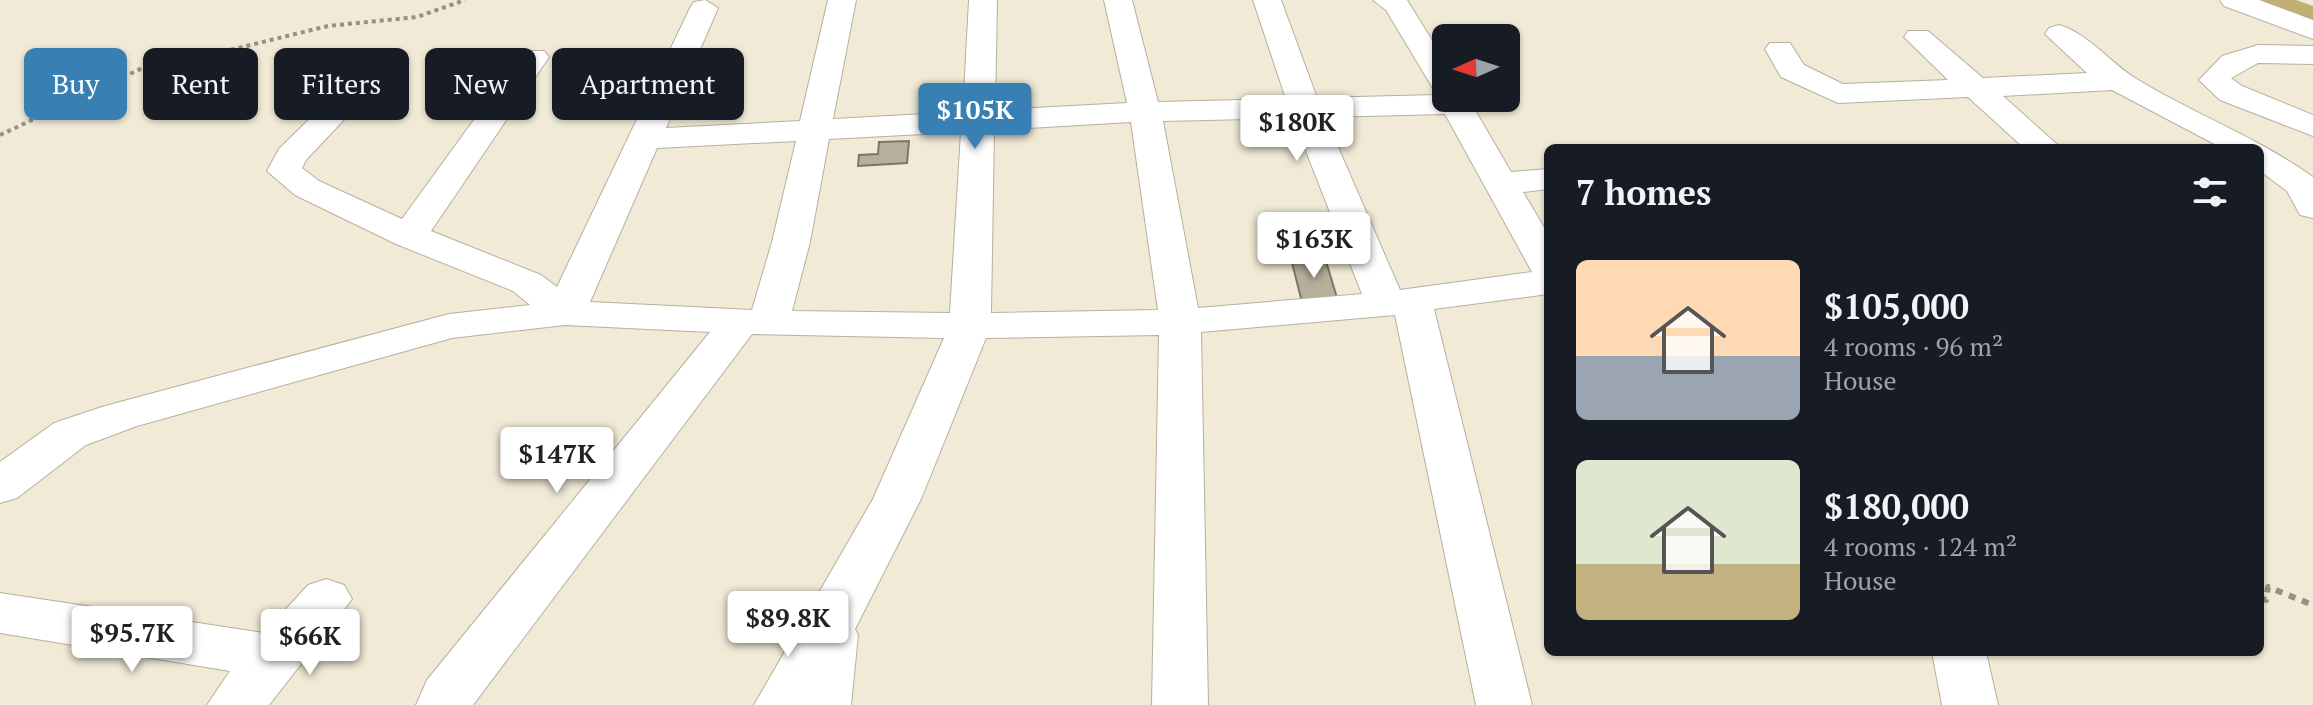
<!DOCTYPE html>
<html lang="en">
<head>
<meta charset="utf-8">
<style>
  body { margin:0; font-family:"PT Serif",serif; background:#242831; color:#f1f3f6; height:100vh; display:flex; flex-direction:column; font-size:30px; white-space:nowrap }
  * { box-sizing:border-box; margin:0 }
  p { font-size:26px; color:#9ea1a6 }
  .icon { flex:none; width:44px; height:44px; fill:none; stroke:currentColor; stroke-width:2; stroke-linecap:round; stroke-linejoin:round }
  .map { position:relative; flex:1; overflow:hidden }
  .drawer { position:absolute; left:1544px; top:144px; width:720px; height:512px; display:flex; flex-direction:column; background:#171b24; border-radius:12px; box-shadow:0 2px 6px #0004 }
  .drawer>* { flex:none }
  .hud { position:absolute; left:24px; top:48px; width:760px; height:72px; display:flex; gap:16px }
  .needle { width:52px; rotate:267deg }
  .fabs { position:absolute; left:1432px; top:24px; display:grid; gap:16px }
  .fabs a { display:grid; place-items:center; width:88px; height:88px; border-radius:12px; background:#171b24; box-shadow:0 2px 6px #0004; font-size:40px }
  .price { position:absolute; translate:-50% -68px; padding:0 18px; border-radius:8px; background:#fff; color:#222; font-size:26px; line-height:52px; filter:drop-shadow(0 2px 4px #0008) }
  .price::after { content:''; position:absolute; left:50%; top:48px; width:24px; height:18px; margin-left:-12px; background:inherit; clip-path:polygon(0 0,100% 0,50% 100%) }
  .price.active { background:#387fb3; color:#fff }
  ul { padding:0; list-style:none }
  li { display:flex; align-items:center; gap:24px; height:200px; padding:0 32px }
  li span { display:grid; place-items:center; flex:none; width:224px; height:160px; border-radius:12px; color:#555 }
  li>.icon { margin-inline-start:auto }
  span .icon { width:96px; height:96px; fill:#fffc; stroke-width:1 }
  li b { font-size:34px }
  h2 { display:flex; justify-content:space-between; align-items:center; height:96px; padding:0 32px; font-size:34px }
  .tag { padding:0 28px; border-radius:12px; background:#171b24; box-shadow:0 2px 6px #0004; font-size:28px; line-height:72px }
  .tag.active { background:#387fb3; color:#fff }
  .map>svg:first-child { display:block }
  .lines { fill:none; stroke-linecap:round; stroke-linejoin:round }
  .river { fill:#c2b073; fill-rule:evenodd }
  .building { fill:#b5af9b; stroke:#7c7764; stroke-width:2 }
  .minor-casing { stroke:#b6b09d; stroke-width:2 }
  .path-far1 { stroke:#969283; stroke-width:4; stroke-dasharray:4 4; stroke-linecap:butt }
  .path { stroke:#969283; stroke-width:6; stroke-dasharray:7 7; stroke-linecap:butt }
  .minor { fill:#fff; fill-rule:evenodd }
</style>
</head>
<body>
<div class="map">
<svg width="2313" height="705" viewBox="0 0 2313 705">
  <rect width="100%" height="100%" fill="#f0ead6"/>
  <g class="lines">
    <path class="river" d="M2250,0H2296L2313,6V28L2255,7Z"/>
  </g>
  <path class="building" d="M909,141L907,163L858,166L859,155L878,154L879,142Z
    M1325,258L1338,301L1302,302L1291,259Z"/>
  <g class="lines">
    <defs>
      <path id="minor" d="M705,0L718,8L666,128L800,121L828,0H856L833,119L963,112L969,0H997L995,110L1127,103L1104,0H1132L1158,102L1286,99L1253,0H1281L1317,98L1437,95L1386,10L1373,0H1407L1446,63V98H1468L1511,172L1548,169V189L1523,192L1548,234V294L1434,309L1532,705H1476L1395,315L1201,332L1208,705H1152L1159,335L986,338L921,499L855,629L858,635L851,705H754L873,499L944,338L752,334L473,705H416L427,680L710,332L565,325L452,338L137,426L86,445L17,498L0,503V462L54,423L105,406L449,314L530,305L513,291L396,244L295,195L267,171L279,149L360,69H382L386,75L306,160L302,168L319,181L402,219L524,51H544L549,57L431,231L541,275L557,287L690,8L694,2ZM1445,114L1532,272L1400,290L1325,117ZM1293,118L1362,294L1198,308L1163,121ZM1131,122L1158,310L991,313L994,130ZM961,132L950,313L792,311L810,242L829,139ZM796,141L772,242L752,310L590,302L657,148Z
        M2220,0H2259L2313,20V39L2224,6Z
        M2059,25C2086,32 2111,63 2135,78C2195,115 2254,135 2313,177V218L2300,215L2287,191L2260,171V148H2222L2112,90L2003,96L2061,148H2024L1968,97L1838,103L1781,77L1765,49L1770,43H1790L1804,65L1843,84L1948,80L1904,37L1908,31H1928L1983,78L2087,73L2045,34L2049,28Z
        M2258,45L2313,46V64L2258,63L2231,78L2242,86L2313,115V136L2220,100L2199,80L2222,56Z
        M326,579L344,585L352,599L269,705H207L230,671L0,633V593L264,633L308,585Z
        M1932,652H1986L1998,705H1942Z"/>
    </defs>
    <use href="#minor" class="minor-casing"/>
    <path class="path-far1" d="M0,135L151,64L230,50L328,26L417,17L465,0"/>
    <path class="path" d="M2260,598L2266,600L2268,587L2313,605"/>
    <use href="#minor" class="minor"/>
  </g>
</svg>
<div class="fabs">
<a><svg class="needle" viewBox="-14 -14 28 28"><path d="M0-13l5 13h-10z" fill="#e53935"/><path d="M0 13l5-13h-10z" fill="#9ea1a6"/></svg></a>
</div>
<b class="price active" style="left:975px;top:151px">$105K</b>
<b class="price" style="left:1297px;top:163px">$180K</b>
<b class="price" style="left:1314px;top:280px">$163K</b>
<b class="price" style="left:557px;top:495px">$147K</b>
<b class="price" style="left:788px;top:659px">$89.8K</b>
<b class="price" style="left:132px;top:674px">$95.7K</b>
<b class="price" style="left:310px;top:677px">$66K</b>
<div class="hud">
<a class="tag active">Buy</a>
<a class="tag">Rent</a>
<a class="tag">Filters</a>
<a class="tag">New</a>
<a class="tag">Apartment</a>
</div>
<section class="drawer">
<h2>7 homes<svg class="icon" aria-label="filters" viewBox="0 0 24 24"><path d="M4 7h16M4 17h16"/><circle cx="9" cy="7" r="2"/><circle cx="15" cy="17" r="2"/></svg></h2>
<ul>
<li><span style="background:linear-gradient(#ffd9b3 60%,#9aa5b1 0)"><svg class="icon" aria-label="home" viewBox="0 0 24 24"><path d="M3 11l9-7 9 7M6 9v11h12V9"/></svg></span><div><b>$105,000</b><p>4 rooms · 96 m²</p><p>House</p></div></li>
<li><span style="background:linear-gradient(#dfe7d0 65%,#c2b280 0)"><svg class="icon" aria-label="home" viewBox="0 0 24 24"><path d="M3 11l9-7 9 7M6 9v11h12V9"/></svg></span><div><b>$180,000</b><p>4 rooms · 124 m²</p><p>House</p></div></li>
</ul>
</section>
</div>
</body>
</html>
